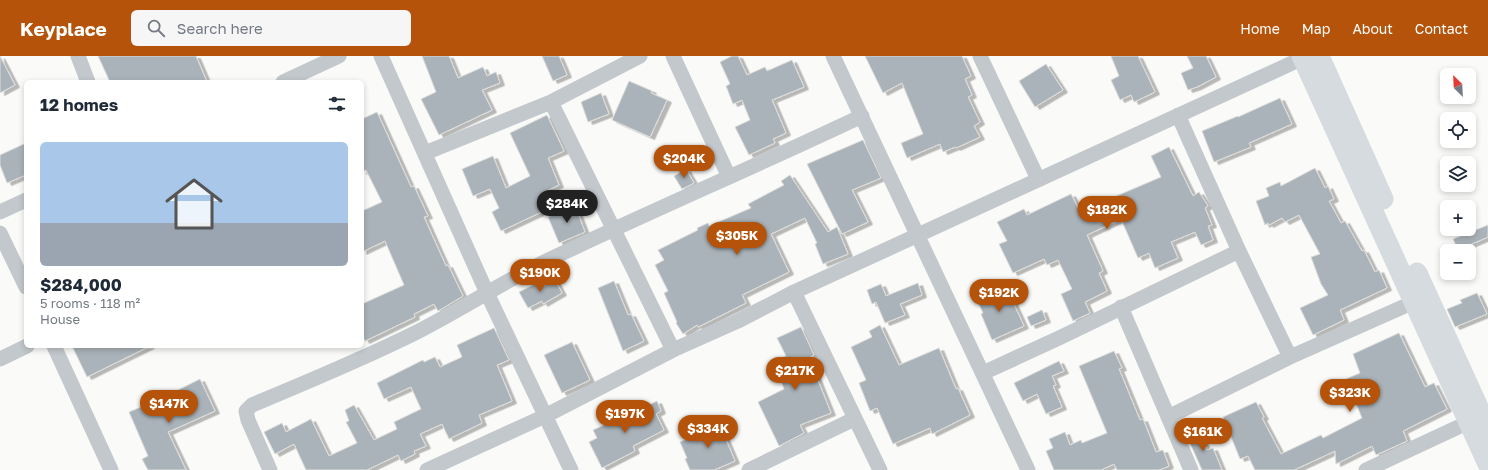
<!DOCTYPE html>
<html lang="en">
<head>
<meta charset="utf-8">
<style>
  body { margin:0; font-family:"Golos Text",sans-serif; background:#f6f6f7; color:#1f2937; height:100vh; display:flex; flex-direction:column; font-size:15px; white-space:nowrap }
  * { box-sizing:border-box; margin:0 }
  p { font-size:13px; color:#747a83 }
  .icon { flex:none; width:22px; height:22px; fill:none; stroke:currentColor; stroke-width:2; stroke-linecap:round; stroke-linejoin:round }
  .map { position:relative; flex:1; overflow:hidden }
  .side { position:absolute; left:24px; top:24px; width:340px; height:268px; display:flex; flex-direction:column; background:#fff; border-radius:6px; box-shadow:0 2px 6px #0003 }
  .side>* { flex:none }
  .needle { width:26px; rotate:336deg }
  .fabs { position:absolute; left:1440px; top:12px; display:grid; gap:8px }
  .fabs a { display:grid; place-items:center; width:36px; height:36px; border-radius:6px; background:#fff; box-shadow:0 2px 6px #0003; font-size:20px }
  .price { position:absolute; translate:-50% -34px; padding:0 9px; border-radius:14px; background:#b45309; color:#fff; font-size:13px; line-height:26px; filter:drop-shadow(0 1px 2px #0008) }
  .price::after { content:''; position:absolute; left:50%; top:24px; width:12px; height:9px; margin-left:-6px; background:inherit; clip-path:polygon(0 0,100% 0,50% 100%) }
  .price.selected { background:#222; color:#fff }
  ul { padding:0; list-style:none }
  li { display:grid; align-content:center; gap:8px; height:212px; padding:0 16px }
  li span { display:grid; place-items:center; height:124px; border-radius:6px; color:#555 }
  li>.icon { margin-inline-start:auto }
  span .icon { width:72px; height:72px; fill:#fffc; stroke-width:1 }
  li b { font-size:17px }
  h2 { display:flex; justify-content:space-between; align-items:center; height:48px; padding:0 16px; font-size:17px }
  header { display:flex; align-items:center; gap:24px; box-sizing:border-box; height:56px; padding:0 20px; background:#b45309; color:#fff }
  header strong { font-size:19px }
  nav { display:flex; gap:22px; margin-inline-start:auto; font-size:14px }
  .search { width:280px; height:36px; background:#f6f6f7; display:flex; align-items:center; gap:10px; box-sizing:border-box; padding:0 14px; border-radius:6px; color:#747a83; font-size:15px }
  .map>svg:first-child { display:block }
  .building { fill:#aab3b9; stroke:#dcdcda; filter:url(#shadow) }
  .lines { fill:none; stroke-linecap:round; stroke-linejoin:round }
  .street { stroke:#c3c8cc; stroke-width:15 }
  .secondary { stroke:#d6dbdf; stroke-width:21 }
</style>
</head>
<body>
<header>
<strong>Keyplace</strong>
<div class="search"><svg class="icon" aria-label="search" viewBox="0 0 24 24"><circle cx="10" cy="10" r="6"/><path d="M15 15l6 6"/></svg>Search here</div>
<nav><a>Home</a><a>Map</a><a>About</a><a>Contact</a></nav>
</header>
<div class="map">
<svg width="1488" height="414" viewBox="0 0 1488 414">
  <defs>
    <filter id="shadow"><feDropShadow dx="4.5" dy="2.5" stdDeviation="0" flood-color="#0004"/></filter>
  </defs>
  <rect width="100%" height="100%" fill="#fafaf8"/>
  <path class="building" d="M0,0L15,29L0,37Z
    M98,0H196L207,26H110Z
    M422,0H449L458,22L483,11L487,20L496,16L500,27L482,34L492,54L439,79L421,43L436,36Z
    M542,0H559L567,19L553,25Z
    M732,0H738L747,19L765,11L767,15L792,4L804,31L772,44L786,77L773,83L775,87L749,99L735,71L750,64L742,44L733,48L726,30L730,28L720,6Z
    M865,0H962L971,20L965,23L972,39L968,41L980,66L974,70L980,81L956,92L955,91L943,96L940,88L907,102L901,87L923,78L902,27L883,37Z
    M1111,0H1138L1155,36L1134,46L1131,39L1120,44L1111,24L1119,20Z
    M1187,0H1206L1216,21L1197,31L1188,34L1181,17L1193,12Z
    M1046,8L1063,34L1035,51L1019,25Z
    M629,25L652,35L651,37L667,44L650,81L612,64Z
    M601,37L609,58L588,66L581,46Z
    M1280,42L1292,68L1249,87L1251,91L1214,106L1202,75L1238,60V61Z
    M377,56L411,131L414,130L428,160L424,161L446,210L448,209L463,240L438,255L434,248L414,258L415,261L365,285L362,279V248L404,229L385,185L362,196V155L382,146L366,114L362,116V63Z
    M547,59L564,95L548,102L559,129L544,136L550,152L501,175L492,156L499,152L490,133L473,140L462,113L493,100L506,132L530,120L510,77Z
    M863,84L881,122L852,134L868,166L842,178L807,108Z
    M26,87V119L7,127L0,109V99Z
    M1169,91L1193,140L1199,136L1208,150L1205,152L1212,169L1208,170L1213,184L1201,189L1195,176L1171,186L1178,202L1155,212L1149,197L1138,202L1121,163L1087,179L1103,215L1099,217L1107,235L1085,246L1090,257L1073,265L1061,238L1072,233L1058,204L1047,209L1044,203L1013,217L999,188L1007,185L997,166L1024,153L1027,159L1071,138L1079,154L1106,141L1107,144L1161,121L1151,100Z
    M1315,112L1325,132L1328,130L1334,143L1329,145L1341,167L1345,165L1362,195L1364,194L1375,216L1379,214L1387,232L1340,254L1344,264L1313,279L1300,252L1328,239L1321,228L1311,201L1320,198L1299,159L1285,166L1282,162L1269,169L1268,167L1265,169L1256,145L1269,140L1266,132L1280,126L1281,130Z
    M686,113L694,127L682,133L674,120Z
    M790,119L828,176L837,171L848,198L823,208L815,188L817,187L805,162L771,178L789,216L742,239L746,247L698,271L697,269L683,278L676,267L677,266L664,237L668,235L655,209L664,204L658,194L698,174L697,172L708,167L709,170L751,152L748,148L784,129L781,125Z
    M575,150L585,176L559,187L548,161Z
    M1488,169V181L1458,194L1453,183Z
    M555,224L562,237L543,248L542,245L528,252L519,236L541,225L544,230Z
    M614,225L628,259L631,258L644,285L623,295L598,232Z
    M918,227L922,239L900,248L905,259L885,267L876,246L872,248L867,234L881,228L886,240Z
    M1005,229L1024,270L992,284L981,258L983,257L976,242Z
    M1477,237L1487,258L1455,271L1447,253L1462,247L1460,244Z
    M1042,254L1046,264L1031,270L1027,261Z
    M880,269L899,309L939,292L956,333L958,332L970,359L932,378L930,372L893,388L877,352L870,355L859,327L866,324L851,291L872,281L869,275Z
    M801,271L814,299L809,302L831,357L800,369L804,377L779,390L758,346L784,333L781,325L790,321L781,302L786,300L777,282Z
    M494,272L509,304L497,309L512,345L479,359L482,367L449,383L442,368L420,378L426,390L414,395L415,398L401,405L398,399L367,414H306L294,388L275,398L264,376L282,367L286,376L311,363L329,400L357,387L346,366L349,365L345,354L354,349L374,384L397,373L394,366L421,353L411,331L384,343L377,327L423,304L424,306L435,301L440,311L462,301L457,289Z
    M1399,277L1425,331L1434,327L1447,353L1403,375L1407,385L1376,399L1372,390L1336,408L1335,395L1294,414H1255L1248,400L1240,403L1223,361L1256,346L1264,361L1262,362L1281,398L1321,379L1323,382L1362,362L1346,323L1360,317L1353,298Z
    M572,286L590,324L562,337L544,299Z
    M72,290H150L87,321Z
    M1114,295L1122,312L1119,313L1140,364L1143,363L1156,396L1163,394L1169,410L1159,414H1117L1114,408L1101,414H1054L1046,395L1053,392L1049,383L1065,376L1070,389L1081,384L1082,387L1107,377L1079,310Z
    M1059,305L1064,315L1052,320L1056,329L1053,330L1062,351L1046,358L1037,338L1023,345L1014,327Z
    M200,323L215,355L168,376L186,414H148L142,403L148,400L129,356L160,343Z
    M657,345L661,355L656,358L664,374L633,390L635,395L602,412L589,386L597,382L593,374L604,369L601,364L616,357L620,363Z
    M718,365L735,405L714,414H690L685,403L687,402L680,386L694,380L692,377Z
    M1198,373L1207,394L1213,392L1222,414H1202L1186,378Z"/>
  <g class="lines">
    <path class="street" d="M78,0L88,26
      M381,0L487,237L571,414
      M673,0L729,121
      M833,0L1028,414
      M980,0L1038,123
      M283,26L339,0
      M551,46L673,294
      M1178,59L1239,195L1290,301
      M425,97L551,46L640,0
      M0,156L26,144
      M0,177L26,231
      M794,236L880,414
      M1121,251L1191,414
      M54,290L111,414
      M0,303L27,290
      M983,317L1059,282L1239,195
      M1168,361L1290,301L1414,246
      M270,414L248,364L246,355L252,349C307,326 363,303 417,276C466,251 512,220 563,197C662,150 763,107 862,60
      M427,414L545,360L673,294L738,265L794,236L1303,2
      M749,414L854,363
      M1366,414L1469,366"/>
    <path class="secondary" d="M1302,0L1488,408
      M1319,0L1383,143
      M1417,217L1488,373"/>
  </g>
</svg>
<div class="fabs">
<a><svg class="needle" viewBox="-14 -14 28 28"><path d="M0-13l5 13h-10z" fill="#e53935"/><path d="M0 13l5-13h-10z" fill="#747a83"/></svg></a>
<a><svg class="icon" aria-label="locate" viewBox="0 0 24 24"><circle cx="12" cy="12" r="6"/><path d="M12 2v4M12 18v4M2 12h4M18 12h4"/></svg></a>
<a><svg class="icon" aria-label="layers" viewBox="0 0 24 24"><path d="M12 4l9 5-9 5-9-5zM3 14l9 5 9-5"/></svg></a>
<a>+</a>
<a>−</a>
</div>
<b class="price" style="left:684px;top:123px">$204K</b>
<b class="price selected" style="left:567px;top:168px">$284K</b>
<b class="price" style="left:1107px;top:174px">$182K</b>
<b class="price" style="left:737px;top:200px">$305K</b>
<b class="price" style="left:540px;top:237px">$190K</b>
<b class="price" style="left:999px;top:257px">$192K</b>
<b class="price" style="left:795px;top:335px">$217K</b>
<b class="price" style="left:1350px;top:357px">$323K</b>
<b class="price" style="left:169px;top:368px">$147K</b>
<b class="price" style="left:625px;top:378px">$197K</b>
<b class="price" style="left:708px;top:393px">$334K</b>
<b class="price" style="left:1203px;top:396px">$161K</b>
<section class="side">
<h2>12 homes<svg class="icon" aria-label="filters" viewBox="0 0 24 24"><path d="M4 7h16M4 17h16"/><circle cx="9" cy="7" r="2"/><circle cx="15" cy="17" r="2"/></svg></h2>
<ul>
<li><span style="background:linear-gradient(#a9c7e8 65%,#9aa5b1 0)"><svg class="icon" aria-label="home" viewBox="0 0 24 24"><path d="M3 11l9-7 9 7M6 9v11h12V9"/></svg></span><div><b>$284,000</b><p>5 rooms · 118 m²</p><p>House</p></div></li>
</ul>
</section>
</div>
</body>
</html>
